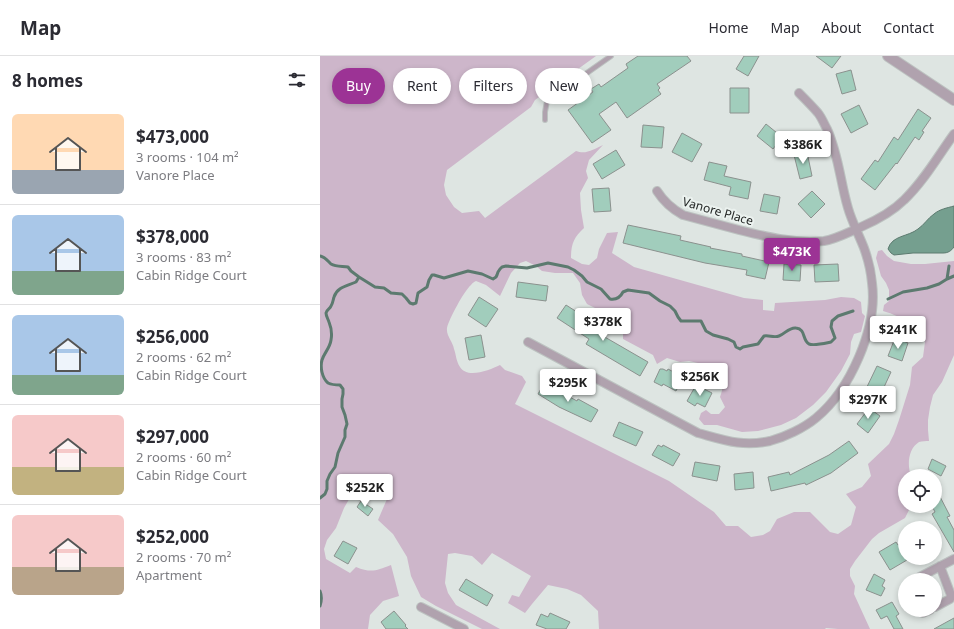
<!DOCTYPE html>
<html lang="en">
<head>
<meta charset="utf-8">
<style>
  body { margin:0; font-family:"Noto Sans",sans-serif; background:#f2f2f3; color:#2b2b33; height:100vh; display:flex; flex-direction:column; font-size:15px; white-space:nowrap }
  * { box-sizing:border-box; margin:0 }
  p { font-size:13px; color:#7c7c81 }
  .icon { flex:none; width:22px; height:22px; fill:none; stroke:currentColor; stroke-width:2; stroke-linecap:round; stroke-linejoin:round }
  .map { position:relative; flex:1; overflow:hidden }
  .drawer { display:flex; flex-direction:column; background:#fff; width:320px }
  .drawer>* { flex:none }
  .banner { position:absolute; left:12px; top:12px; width:380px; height:36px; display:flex; gap:8px }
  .tools { position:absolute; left:578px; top:413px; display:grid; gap:8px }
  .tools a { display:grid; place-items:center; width:44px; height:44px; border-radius:50%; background:#fff; box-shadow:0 2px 6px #0003; font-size:20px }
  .price { position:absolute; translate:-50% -34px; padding:0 9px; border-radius:4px; background:#fff; color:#222; font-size:13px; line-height:26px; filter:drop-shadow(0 1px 2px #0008) }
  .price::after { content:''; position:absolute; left:50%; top:24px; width:12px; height:9px; margin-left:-6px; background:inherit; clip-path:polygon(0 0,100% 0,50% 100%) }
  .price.current { background:#9c3395; color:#fff }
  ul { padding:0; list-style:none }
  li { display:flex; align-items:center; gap:12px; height:100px; padding:0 12px }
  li+li { border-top:1px solid #e1e1e2 }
  li span { display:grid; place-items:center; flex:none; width:112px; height:80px; border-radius:6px; color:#555 }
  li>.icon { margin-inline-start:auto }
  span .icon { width:48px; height:48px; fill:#fffc; stroke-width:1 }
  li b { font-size:17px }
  h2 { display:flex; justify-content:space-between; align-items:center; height:48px; padding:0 12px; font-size:17px }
  .pill { padding:0 14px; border-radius:18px; background:#fff; box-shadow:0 2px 6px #0003; font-size:14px; line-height:36px }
  .pill.current { background:#9c3395; color:#fff }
  header { display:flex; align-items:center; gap:24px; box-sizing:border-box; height:56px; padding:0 20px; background:#fff; border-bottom:1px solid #e1e1e2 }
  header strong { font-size:19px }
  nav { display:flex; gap:22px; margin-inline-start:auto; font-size:14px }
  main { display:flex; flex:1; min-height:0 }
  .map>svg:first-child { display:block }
  .green { fill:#cdb6ca }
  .water { fill:#759f8f; stroke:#5c7a6f }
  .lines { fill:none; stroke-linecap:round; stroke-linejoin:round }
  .stream { stroke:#5c7a6f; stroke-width:3 }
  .building { fill:#a1cdbc; stroke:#8b918e }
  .service-casing { stroke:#bcc2c0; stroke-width:6 }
  .minor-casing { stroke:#bcc2c0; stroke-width:10 }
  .tertiary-casing { stroke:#bcc2c0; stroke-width:12 }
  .service { stroke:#b0a2ae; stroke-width:4 }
  .minor { stroke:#b0a2ae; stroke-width:8 }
  .tertiary { stroke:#b0a2ae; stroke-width:10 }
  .labels { text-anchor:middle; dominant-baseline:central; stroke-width:4; stroke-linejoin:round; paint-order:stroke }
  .street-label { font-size:12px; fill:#222524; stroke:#ebf2ef }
</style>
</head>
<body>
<header>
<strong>Map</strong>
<nav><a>Home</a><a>Map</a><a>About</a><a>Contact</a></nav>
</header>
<main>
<section class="drawer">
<h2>8 homes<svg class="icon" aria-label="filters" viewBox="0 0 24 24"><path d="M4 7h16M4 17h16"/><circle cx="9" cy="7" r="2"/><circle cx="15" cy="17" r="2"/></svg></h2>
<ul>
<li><span style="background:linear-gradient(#ffd9b3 70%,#9aa5b1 0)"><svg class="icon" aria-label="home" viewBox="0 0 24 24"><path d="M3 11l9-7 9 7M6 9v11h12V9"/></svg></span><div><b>$473,000</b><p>3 rooms · 104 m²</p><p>Vanore Place</p></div></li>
<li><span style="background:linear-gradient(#a9c7e8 70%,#7fa58c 0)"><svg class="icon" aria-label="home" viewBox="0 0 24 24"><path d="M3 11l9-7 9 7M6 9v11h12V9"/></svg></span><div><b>$378,000</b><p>3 rooms · 83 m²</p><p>Cabin Ridge Court</p></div></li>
<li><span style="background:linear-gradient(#a9c7e8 75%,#7fa58c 0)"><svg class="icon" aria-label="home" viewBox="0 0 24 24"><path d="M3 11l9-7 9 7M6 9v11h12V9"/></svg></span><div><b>$256,000</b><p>2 rooms · 62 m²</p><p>Cabin Ridge Court</p></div></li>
<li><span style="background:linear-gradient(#f6c9c9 65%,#c2b280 0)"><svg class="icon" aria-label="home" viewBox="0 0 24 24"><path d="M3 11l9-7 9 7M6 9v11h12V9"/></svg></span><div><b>$297,000</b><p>2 rooms · 60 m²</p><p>Cabin Ridge Court</p></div></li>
<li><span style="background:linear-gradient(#f6c9c9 65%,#b9a48a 0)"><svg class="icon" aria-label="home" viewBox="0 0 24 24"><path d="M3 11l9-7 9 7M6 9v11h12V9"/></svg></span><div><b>$252,000</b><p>2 rooms · 70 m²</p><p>Apartment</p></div></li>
</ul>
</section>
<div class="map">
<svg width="634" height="573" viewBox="0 0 634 573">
  <rect width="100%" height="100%" fill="#dee5e2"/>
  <path class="green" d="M0,0H276L215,44L211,51L127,114L124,129L126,139L134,151L142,157L159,155L165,162L256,95C266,99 274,93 283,89L269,104L266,115L268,122L260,137L261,154L264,172C254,181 251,188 251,202L262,208L269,209L277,202L279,193L287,177L298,176L292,197L314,211L424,242L443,244V254L454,255L455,247L505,244L521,241L534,242L541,246L542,257L545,260L541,276L534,278L531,286L530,298L521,315L506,336L493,349L476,362L461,369L438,375L422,376L397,369H384L379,363L381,357L386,354L391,358H399L405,351L400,341C404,329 404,325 400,312L369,305L360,306L347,302L337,308L333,299L303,283V272L279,254L267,248L262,239L260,227L253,217H235L222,215L216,210L206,205L200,207L191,217L180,240L166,229L156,225C154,226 152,227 151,229C144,235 129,263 127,272C126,280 133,286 134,293C136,298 136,305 140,311C147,323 170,314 180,309L185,314L202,320L206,326L195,348L349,425L394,456L406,470H418L431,481L443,479L450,475L457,463L474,456H490L510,476L518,478L531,469L536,451L526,438L542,431L551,420L548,408L569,388L574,378L579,364L590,329L592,311L603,301L605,286C593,269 584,261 563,255L564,249L569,245V234L566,227L561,220L556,202L558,195L562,194L567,200L574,205L591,208H605L634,205V299L622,326L613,339L610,351L608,364V374L609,385C606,385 602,385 599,386C588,393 587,409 591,420H585V450H591L585,462L559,477L552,483L535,505L530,513V520L535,530L534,538L550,573H518L506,572L505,573H279L278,555L261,539L247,533L228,529L212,548L205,557L188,547L192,539L199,541L211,520L172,497L162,509L152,500L135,497L128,498L125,527L128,537L136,549L180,573H162L116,550L101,541L91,520L87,501L73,478L58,464L67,443L44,429L32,438L24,452L16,472L7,484L4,493L6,503L30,517L36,511C51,517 56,515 71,509L79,540L63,545L50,559L48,573H0Z"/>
  <path class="water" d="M634,150V191C631,195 628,197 623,197H593L574,199L571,197L568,193C572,179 588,181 598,173C604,169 608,162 614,158C620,153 627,152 634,150Z"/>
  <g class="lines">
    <path class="stream" d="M0,200C5,201 7,204 11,208C16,211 23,210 28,211L31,215L39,221L55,231L64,232L71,237L82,238L86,242L90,247L93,248L96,247L98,237L107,231L109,224L112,219H114L124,222L148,215L162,218L173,223L176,221L177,219L178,216L180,213L182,211L186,210L207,212L228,207L248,211L254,214L262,220L267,226L281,233L290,243C296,244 300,242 303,236L308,234L329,237L340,245L350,250L355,255L358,261L361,265H381L386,275L393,279L408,283L414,286L416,291L420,293L423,291L438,288L444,280C449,279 454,282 459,280C465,278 469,271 476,272C486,273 482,284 489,288C494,290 506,287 511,286L515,282L511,271L512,265L518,260L533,255
      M627,223L629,210
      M568,243L583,236L607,232L619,228L627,223L634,220
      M0,442L5,438L7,433V425L10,418L15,411L18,397L25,381V374L27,368L25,359L22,351V343L23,338V333L20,329C16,329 12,329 8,327C2,322 0,311 2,304C4,297 10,292 11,284C12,279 11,271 9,266C8,263 6,260 6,257C7,253 10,253 11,250C13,247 13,244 14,241C17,231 27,230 36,226L39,221
      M0,535C2,540 2,544 0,550"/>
  </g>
  <path class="building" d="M318,0H367L371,5L337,28L340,32L338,34L341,38L307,62L296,46L279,58L291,74L272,87L248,54L273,36L271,33L279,28L281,31L308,12L306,8Z
    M424,0H439L428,20L416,13Z
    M496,0H521L512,12Z
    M531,14L536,34L522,38L516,18Z
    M410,32H429V57H410Z
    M539,49L548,68L531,77L521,58Z
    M598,53L611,62L602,75L604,76L599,84L595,81L577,108L576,107L555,134L541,123L555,104L558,106L574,81L578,84Z
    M446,68L462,81L453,93L437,80Z
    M323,69L344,71L342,92L321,91Z
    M362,77L382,88L372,106L352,96Z
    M296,94L305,109L282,123L273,108Z
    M487,96L492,120L480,123L474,99Z
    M389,106L407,110L404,120L431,126L428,143L409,139L411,131L384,124Z
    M289,132L291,155L274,156L272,133Z
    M492,135L505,148L491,162L478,148Z
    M444,138L460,141L457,158L440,155Z
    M308,169L361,180L360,184L391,191L390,192L422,198V200L449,206L445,223L426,219L427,214L385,207L303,187Z
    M464,208L481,209L480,225L463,224Z
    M518,208L519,225L495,226L494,209Z
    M198,226L228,230L226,245L196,241Z
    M159,241L178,253L166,271L148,259Z
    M246,249L268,263L264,269L328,306L320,320L266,288L269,283L237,262Z
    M161,279L165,301L149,304L145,282Z
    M575,282L588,287L582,305L568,300Z
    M557,310L571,316L559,342L545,335Z
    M340,313H343L347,315L348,313L363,321L356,335L343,328L342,330L334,326Z
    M224,327L257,345L258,343L278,354L271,366L239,351L218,338Z
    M376,329L392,337L385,351L377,347L375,350L367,345Z
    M549,352L560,360L548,377L537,368Z
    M299,366L323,376L316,390L293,380Z
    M529,385L538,397L511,417L486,429L485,427L451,435L448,421L469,416L470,419L509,399Z
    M338,389L342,391L343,389L360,398L353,410L332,399Z
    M612,403L626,410L621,420L608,413Z
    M375,406L400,410L397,425L372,420Z
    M433,416L434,432L415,434L414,418Z
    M615,431L630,460L627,461L634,474V496L612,458L615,456L612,450H615Z
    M41,445L53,453L48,460L37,451Z
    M23,485L37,492L28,508L14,500Z
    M585,485V502L587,504L570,514L559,496L576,486L578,489Z
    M554,518L565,524L562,530L565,532L561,540L546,534Z
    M146,523L173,539L167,550L139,534Z
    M572,546L579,558L576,560L583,573H574L567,560L561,563L556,554Z
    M74,555L86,569L85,570L88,573H66L61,566Z
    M230,557L250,566L246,573H227L216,569L221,558L228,561Z
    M634,562V573H614Z"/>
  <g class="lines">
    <defs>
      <path id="service" d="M225,64V56L227,45L291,0"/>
      <path id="minor" d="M337,135C344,146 352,153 363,159C382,164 401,169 419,174C447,181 475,188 504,185C516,183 529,176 541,171C557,164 572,156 584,144C604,125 618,100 634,78
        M208,286L378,377C404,384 422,391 450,385C465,381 484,372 496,362C530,334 558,272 552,227C551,215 548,203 544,192C539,179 532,166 528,152C520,125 519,100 507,73C504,68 502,62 498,57C492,50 486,44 479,37
        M594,524L634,503
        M101,551L144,573
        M615,551L630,543L631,539L620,510
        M599,554L600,556L603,557L610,554"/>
      <path id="tertiary" d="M568,0L634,44"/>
    </defs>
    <use href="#service" class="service-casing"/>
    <use href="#minor" class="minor-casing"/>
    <use href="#tertiary" class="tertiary-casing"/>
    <use href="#service" class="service"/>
    <use href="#minor" class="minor"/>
    <use href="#tertiary" class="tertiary"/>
  </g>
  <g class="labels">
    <g class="street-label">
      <text transform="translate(398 155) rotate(16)">Vanore Place</text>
    </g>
  </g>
</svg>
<div class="tools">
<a><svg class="icon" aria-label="locate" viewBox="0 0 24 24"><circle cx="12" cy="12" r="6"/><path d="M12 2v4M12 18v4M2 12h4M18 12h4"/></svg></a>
<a>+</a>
<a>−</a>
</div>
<b class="price" style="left:483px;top:109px">$386K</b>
<b class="price current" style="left:472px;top:216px">$473K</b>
<b class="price" style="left:283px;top:286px">$378K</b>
<b class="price" style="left:578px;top:294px">$241K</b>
<b class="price" style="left:380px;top:341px">$256K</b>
<b class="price" style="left:248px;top:347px">$295K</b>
<b class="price" style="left:548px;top:364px">$297K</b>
<b class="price" style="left:45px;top:452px">$252K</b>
<div class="banner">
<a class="pill current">Buy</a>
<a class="pill">Rent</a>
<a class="pill">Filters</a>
<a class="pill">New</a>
</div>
</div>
</main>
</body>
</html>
